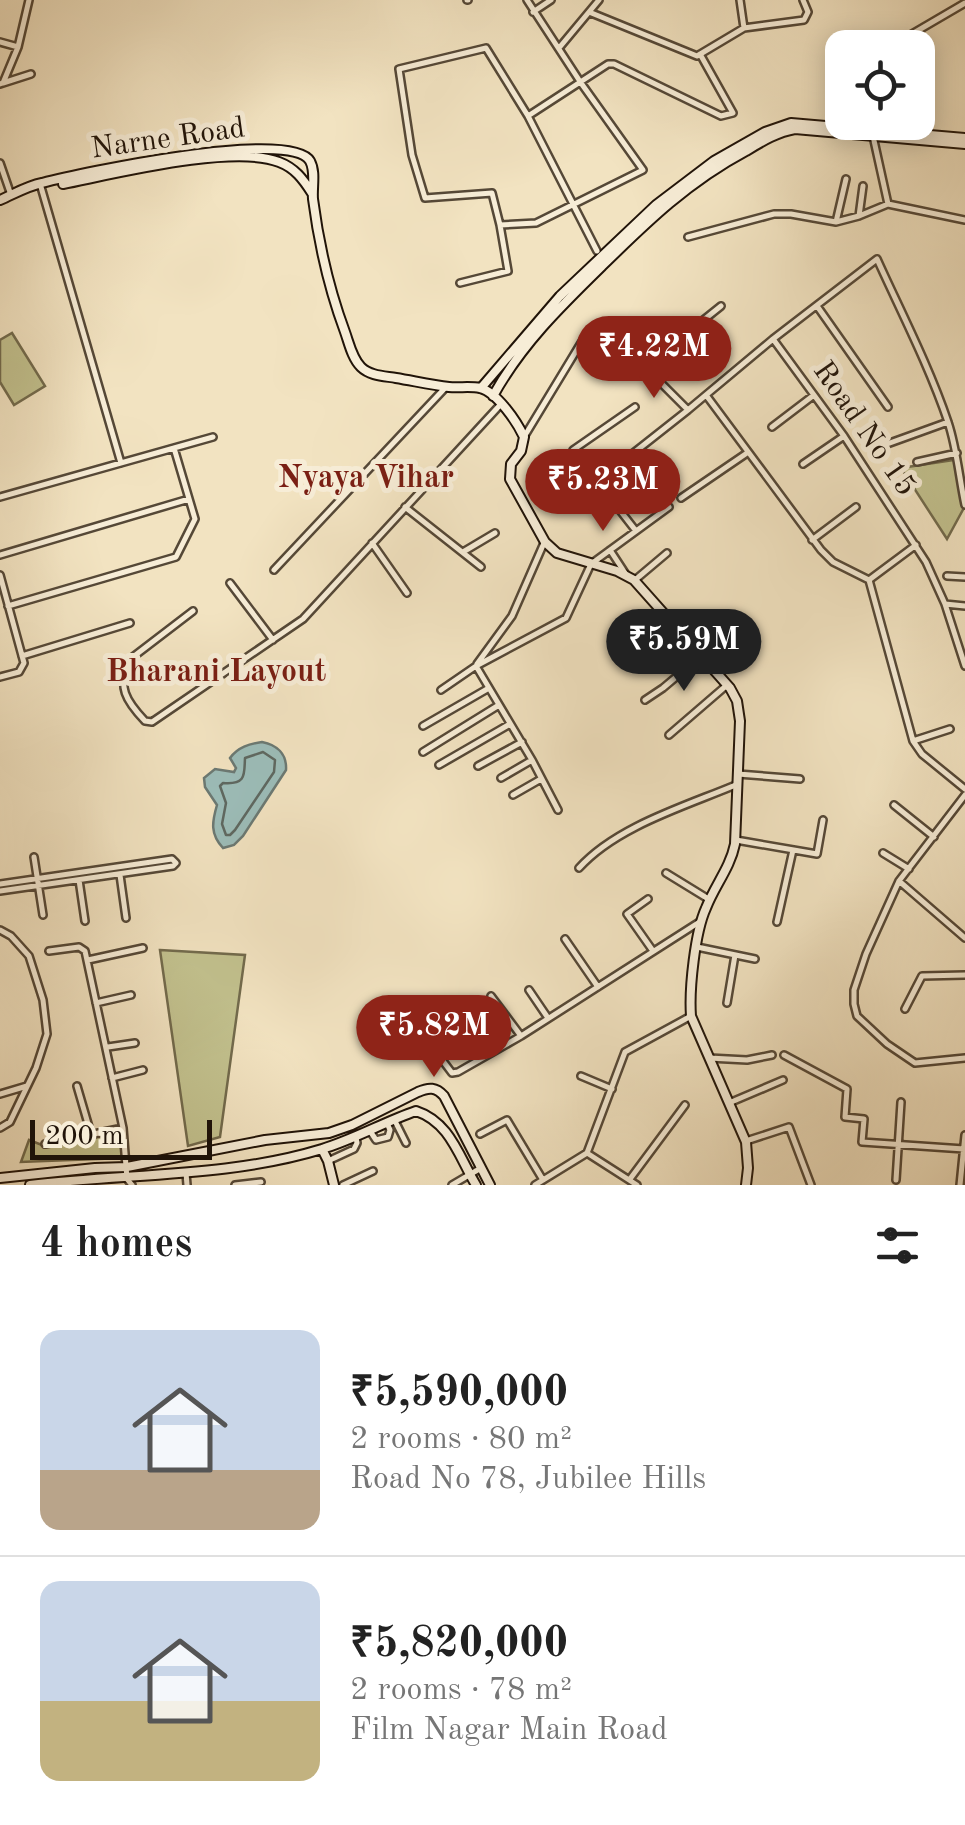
<!DOCTYPE html>
<html lang="en">
<head>
<meta charset="utf-8">
<style>
  body { margin:0; font-family:"Old Standard TT",serif; background:#f6f6f6; color:#222; height:100vh; display:flex; flex-direction:column; font-size:38px; white-space:nowrap }
  * { box-sizing:border-box; margin:0 }
  p { font-size:32px; color:#767676 }
  .icon { flex:none; width:55px; height:55px; fill:none; stroke:currentColor; stroke-width:2; stroke-linecap:round; stroke-linejoin:round }
  .map { position:relative; height:1185px; overflow:hidden }
  .details { display:flex; flex-direction:column; background:#fff; flex:1 }
  .details>* { flex:none }
  .controls { position:absolute; left:825px; top:30px; display:grid; gap:20px }
  .controls a { display:grid; place-items:center; width:110px; height:110px; border-radius:20px; background:#fff; box-shadow:0 5px 25px #0003; font-size:50px }
  .scale { position:absolute; left:30px; bottom:25px; width:182px; box-sizing:border-box; padding-left:10px; border:5px solid #211409; border-top:0; font-size:28px; line-height:35px; white-space:nowrap; color:#211409; -webkit-text-stroke:8px #f7edd7; paint-order:stroke }
  .price { position:absolute; translate:-50% -85px; padding:0 22px; border-radius:35px; background:#8f2418; color:#fff; font-size:32px; line-height:65px; filter:drop-shadow(0 2px 5px #0008) }
  .price::after { content:''; position:absolute; left:50%; top:60px; width:30px; height:22px; margin-left:-15px; background:inherit; clip-path:polygon(0 0,100% 0,50% 100%) }
  .price.current { background:#222; color:#fff }
  ul { padding:0; list-style:none }
  li { display:flex; align-items:center; gap:30px; height:250px; padding:0 40px }
  li+li { border-top:2px solid #e0e0e0 }
  li span { display:grid; place-items:center; flex:none; width:280px; height:200px; border-radius:20px; color:#555 }
  li>.icon { margin-inline-start:auto }
  span .icon { width:120px; height:120px; fill:#fffc; stroke-width:1 }
  li b { font-size:42px }
  h2 { display:flex; justify-content:space-between; align-items:center; height:120px; padding:0 40px; font-size:42px }
  .map>svg:first-child { display:block }
  .green { fill:#c2c18e; stroke:#726a4c; stroke-width:2.5 }
  .water { fill:#9cbdb9; stroke:#6b7973; stroke-width:2.5 }
  .lines { fill:none; stroke-linecap:round; stroke-linejoin:round }
  .shore { stroke:#5e6861; stroke-width:2.5 }
  .street-casing { stroke:#554837; stroke-width:10 }
  .secondary-casing { stroke:#211409; stroke-width:12 }
  .street { stroke:#f7edd7; stroke-width:5 }
  .secondary { stroke:#f7edd7; stroke-width:8 }
  .labels { text-anchor:middle; dominant-baseline:central; stroke-width:10; stroke-linejoin:round; paint-order:stroke }
  .street-label { font-size:30px; fill:#211409; stroke:#f7edd7 }
  .neighbourhood-label { font-size:32px; font-weight:bold; fill:#7a1f14; stroke:#f7edd7 }
</style>
</head>
<body>
<div class="map">
<svg width="965" height="1185" viewBox="0 0 965 1185">
  <rect width="100%" height="100%" fill="#f2e3c1"/>
  <filter id="stains"><feTurbulence type="fractalNoise" baseFrequency=".002" numOctaves="4"/><feColorMatrix values="0 0 0 0 .2 0 0 0 0 .09 0 0 0 0 .02 0 0 0 .5 -.17"/></filter>
  <radialGradient id="worn" r=".72"><stop offset=".6" stop-color="#630" stop-opacity="0"/><stop offset="1" stop-color="#630" stop-opacity=".3"/></radialGradient>
  <path class="green" d="M12,333L45,386L14,405L0,382V340Z
    M960,459L965,506L947,539L901,468Z
    M160,950L245,955L220,1137L188,1146Z
    M107,1133L119,1139L123,1158L21,1162L29,1140L47,1147Z"/>
  <path class="water" d="M262,742C277,745 287,754 286,770L243,836L234,845L223,848C210,834 212,822 217,805L205,787L204,778L215,769L234,772L236,768L230,758C238,747 249,744 262,742Z"/>
  <g class="lines">
    <path class="shore" d="M263,752L275,760L274,772L235,830L230,835H226L222,824L226,803L220,786L223,783C247,785 244,774 245,758Z"/>
    <defs>
      <path id="street" d="M467,0H468
        M740,0L744,28
        M533,12L551,0
        M589,12L697,56L744,28L804,20L808,12L803,0
        M0,42L18,47
        M559,48L599,0
        M888,48L965,3
        M3,83L31,74
        M0,84L3,83L18,47L29,0
        M528,116L608,64H614L721,116L733,113L700,54
        M0,163L11,195
        M41,187L121,463
        M888,204L965,220
        M859,216L863,186
        M836,222L846,179
        M500,225L492,193L425,198L412,155L399,69L486,48L528,116L597,251
        M688,237L774,214H791L836,222L859,216L888,204L873,136
        M460,283L508,271L500,225L536,223L643,170L581,83L527,0
        M817,306L888,407
        M773,339L844,436L926,562L945,604L965,666
        M706,395L821,550L833,562L869,580
        M635,407L573,450L636,531
        M688,410L645,367L721,306
        M772,427L814,395
        M524,437L584,338
        M876,448L948,422
        M917,462L957,453
        M803,464L844,436
        M598,481L688,410L773,339L877,259C901,312 929,366 948,422C957,449 959,477 965,505
        M0,497L213,437
        M681,498L747,453
        M405,507L481,567
        M812,540L856,507
        M372,543L407,593
        M610,550L625,573
        M463,552L495,533
        M0,555L189,499
        M274,570L446,387
        M0,575L24,663L19,672L0,677
        M947,576L965,577
        M635,580L667,553
        M869,580L913,741L922,754L965,789
        M869,580L916,545
        M230,583L273,640
        M945,604L965,606
        M8,606L176,557L195,519L174,448
        M193,611L129,660C117,687 126,701 145,721L152,722L303,619L501,404
        M625,635L660,610
        M22,656L130,623
        M477,664L512,616L544,543
        M476,666L532,760L558,810
        M441,690L476,666L566,618L591,564L669,507
        M645,700L663,688L701,656
        M423,726L489,688
        M669,735L727,685
        M913,741L950,729
        M423,752L499,705
        M439,765L510,724
        M478,766L522,742
        M738,774L800,779
        M501,778L532,760
        M513,795L541,779
        M965,795L899,881L866,954L854,990V1004L857,1016L887,1044L915,1063L965,1058
        M894,805L934,837
        M736,840L817,854L823,820
        M883,853L909,869
        M34,857L43,915
        M579,868C617,826 686,806 738,784
        M666,873L710,900
        M120,875L126,918
        M79,880L85,921
        M899,881L965,938
        M0,884L172,859L176,863L173,866L0,891
        M648,899L627,914L653,951
        M777,922L793,850
        M0,930L11,936L29,956L43,1000L47,1034L36,1068L10,1122L0,1128
        M565,939L598,987
        M697,947L755,959
        M49,951L79,947L85,951L123,1128L127,1179L132,1185
        M88,960L143,948
        M529,990L548,1018
        M491,996L521,1036
        M96,1003L131,995
        M727,1003L735,955
        M905,1009L922,976L965,975
        M431,1045L452,1073L458,1072L521,1036L701,921
        M108,1047L135,1043
        M784,1055L847,1089L845,1117L864,1119L862,1142L964,1149
        M709,1058L747,1060L772,1055
        M581,1076L612,1089
        M112,1078L143,1070
        M77,1086L91,1134
        M0,1094L27,1086
        M729,1103L783,1080
        M394,1119L406,1143
        M370,1131L376,1140L388,1137L390,1130L387,1123
        M480,1134L507,1120L543,1180
        M746,1141L789,1127L811,1185
        M45,1144L123,1128
        M587,1153L637,1185
        M328,1161L354,1149L357,1143L356,1137
        M186,1173L187,1185
        M630,1179L685,1105
        M896,1180L901,1102
        M235,1185L261,1182
        M343,1185L373,1171
        M452,1185L481,1168
        M535,1185L587,1153L625,1052L691,1016
        M960,1185L965,1135"/>
      <path id="secondary" d="M63,184C114,174 233,144 279,162C295,168 303,179 312,193
        M0,200C14,194 27,186 42,183C80,173 291,128 310,161C316,172 312,187 313,199C319,245 329,289 345,332C349,343 352,358 361,367C370,376 385,376 396,378C414,381 432,385 449,387C459,388 470,386 480,388C497,392 517,422 524,437L521,451L511,464L510,479L545,542L557,553L617,571L634,580L730,688L737,701L740,721L735,844C730,868 715,885 706,908C695,932 689,989 691,1016L746,1142L748,1168L746,1185
        M481,388L560,296L656,205L714,161L765,132L791,123L965,138
        M493,396C521,345 561,306 602,266C648,221 688,182 746,151C761,142 777,132 795,129L965,144
        M322,1149L328,1161L334,1185
        M0,1178L95,1168L127,1167L265,1140L329,1133L352,1125L418,1092C429,1087 436,1087 444,1096L490,1185
        M30,1185C127,1173 227,1178 322,1149C355,1139 384,1122 416,1111C450,1122 459,1157 476,1185"/>
    </defs>
    <use href="#street" class="street-casing"/>
    <use href="#secondary" class="secondary-casing"/>
    <use href="#street" class="street"/>
    <use href="#secondary" class="secondary"/>
  </g>
  <g class="labels">
    <g class="street-label">
      <text transform="translate(168 139) rotate(-8)">Narne Road</text>
      <text transform="translate(864 429) rotate(55)">Road No 15</text>
    </g>
    <g class="neighbourhood-label">
      <text x="366" y="479">Nyaya Vihar</text>
      <text x="216" y="673">Bharani Layout</text>
    </g>
  </g>
  <rect width="100%" height="100%" filter="url(#stains)"/>
  <rect width="100%" height="100%" fill="url(#worn)"/>
</svg>
<div class="controls">
<a><svg class="icon" aria-label="locate" viewBox="0 0 24 24"><circle cx="12" cy="12" r="6"/><path d="M12 2v4M12 18v4M2 12h4M18 12h4"/></svg></a>
</div>
<div class="scale">200 m</div>
<b class="price" style="left:654px;top:401px">₹4.22M</b>
<b class="price" style="left:603px;top:534px">₹5.23M</b>
<b class="price current" style="left:684px;top:694px">₹5.59M</b>
<b class="price" style="left:434px;top:1080px">₹5.82M</b>
</div>
<section class="details">
<h2>4 homes<svg class="icon" aria-label="filters" viewBox="0 0 24 24"><path d="M4 7h16M4 17h16"/><circle cx="9" cy="7" r="2"/><circle cx="15" cy="17" r="2"/></svg></h2>
<ul>
<li><span style="background:linear-gradient(#c9d6e8 70%,#b9a48a 0)"><svg class="icon" aria-label="home" viewBox="0 0 24 24"><path d="M3 11l9-7 9 7M6 9v11h12V9"/></svg></span><div><b>₹5,590,000</b><p>2 rooms · 80 m²</p><p>Road No 78, Jubilee Hills</p></div></li>
<li><span style="background:linear-gradient(#c9d6e8 60%,#c2b280 0)"><svg class="icon" aria-label="home" viewBox="0 0 24 24"><path d="M3 11l9-7 9 7M6 9v11h12V9"/></svg></span><div><b>₹5,820,000</b><p>2 rooms · 78 m²</p><p>Film Nagar Main Road</p></div></li>
</ul>
</section>
</body>
</html>
